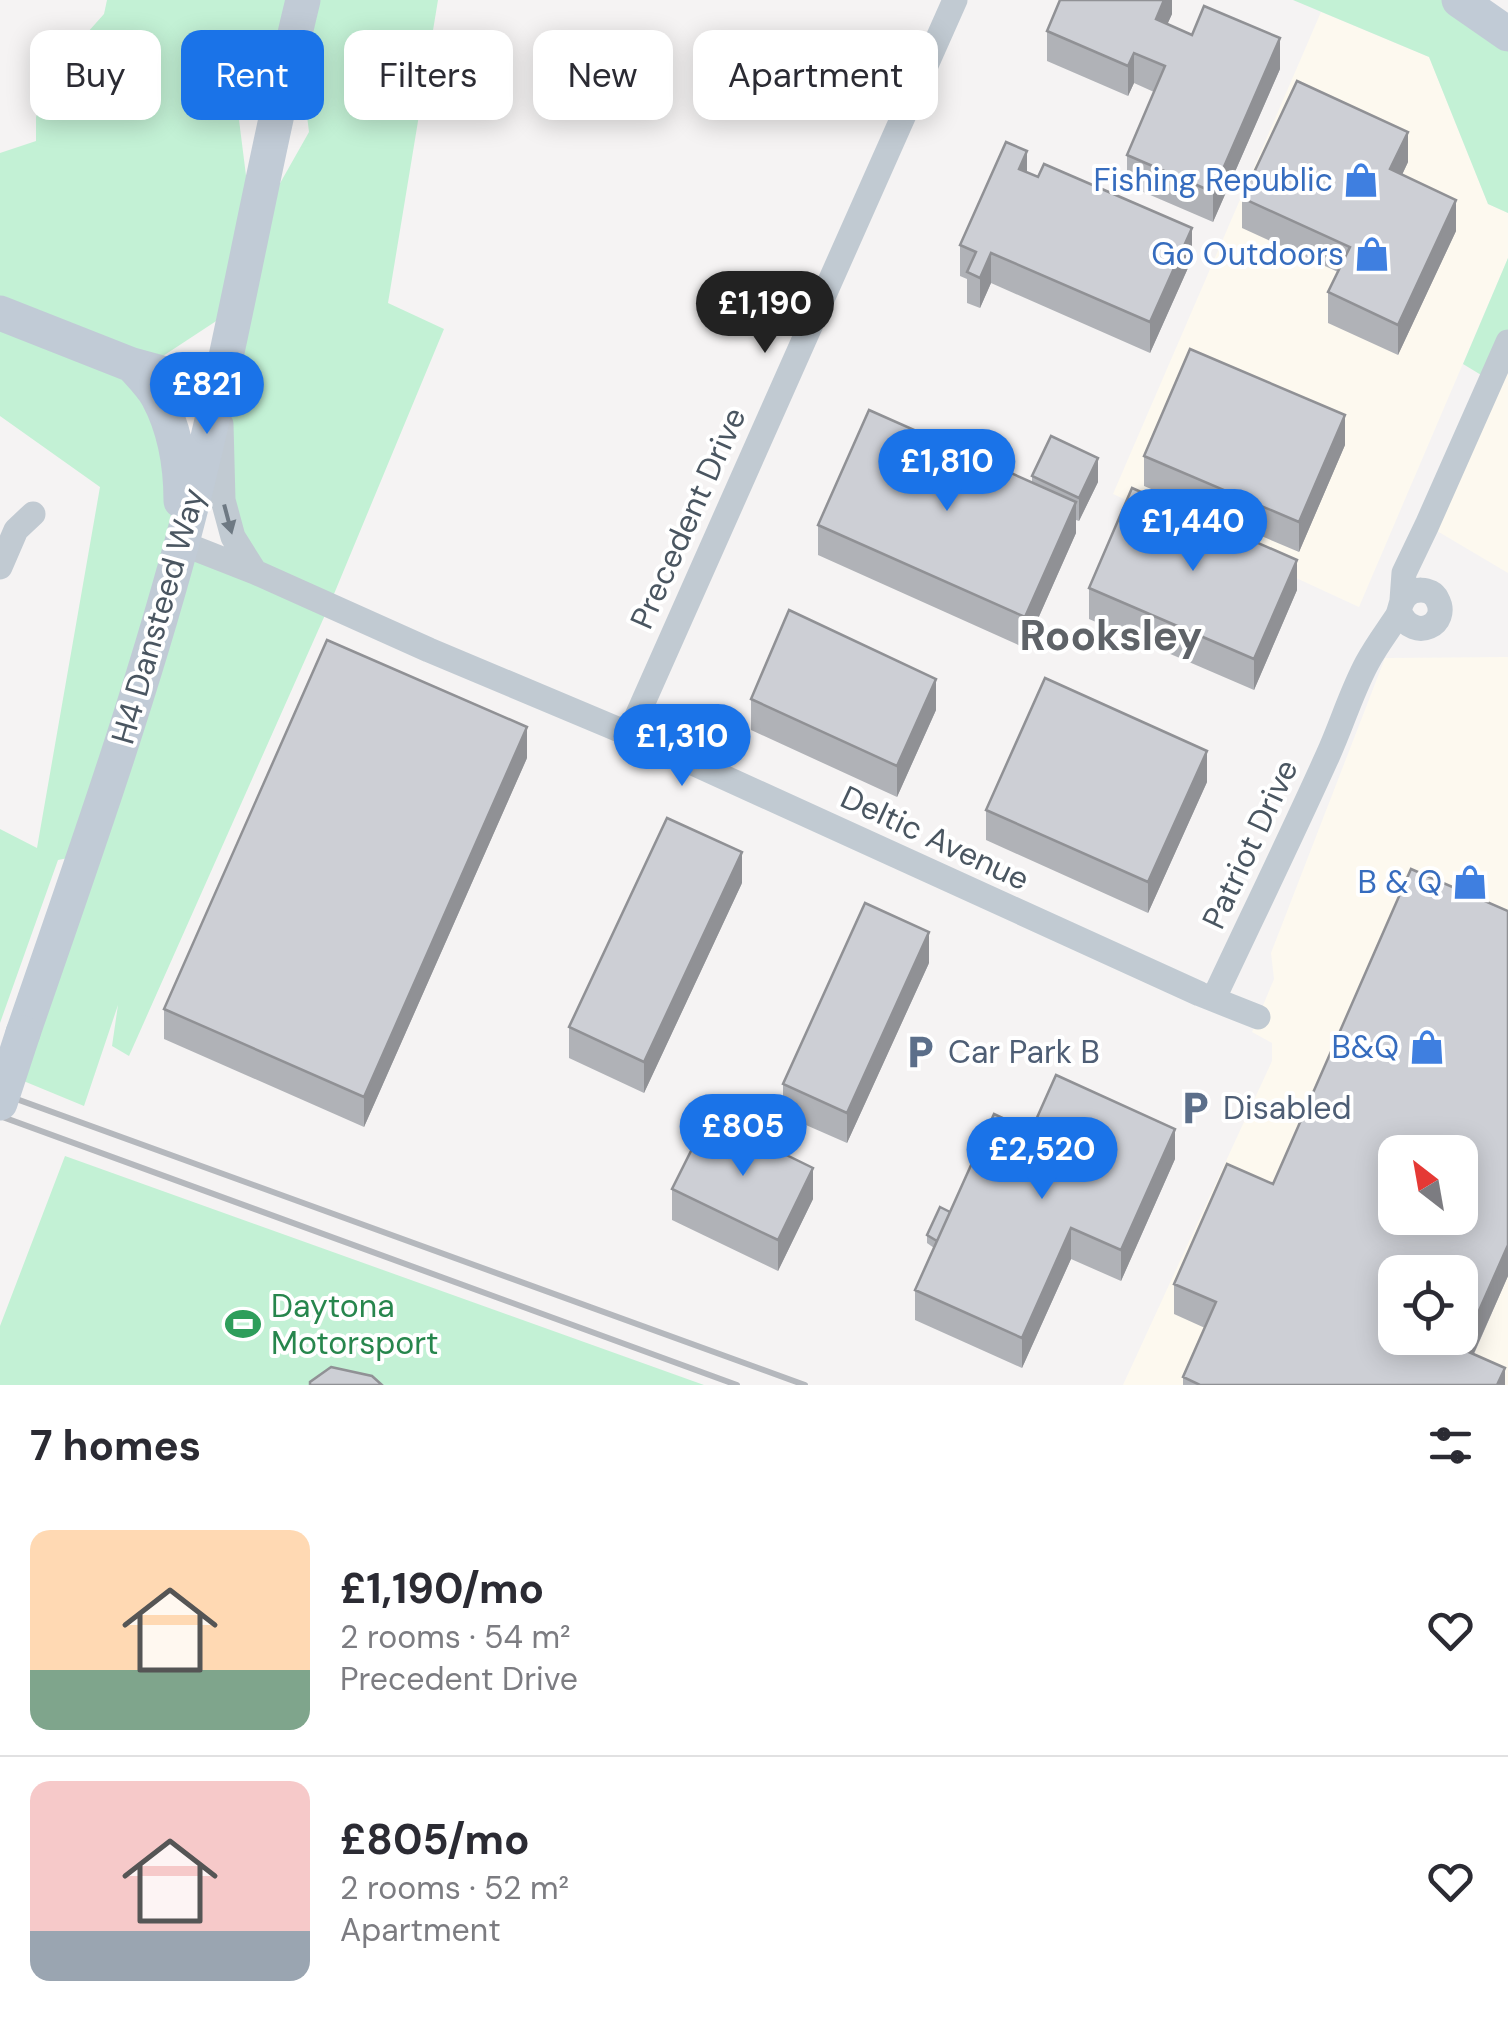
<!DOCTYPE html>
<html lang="en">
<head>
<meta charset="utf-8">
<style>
  body { margin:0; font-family:"DM Sans",sans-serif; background:#f2f2f3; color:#2b2b33; height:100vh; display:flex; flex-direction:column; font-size:38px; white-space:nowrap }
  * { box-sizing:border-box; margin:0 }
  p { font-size:32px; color:#7c7c81 }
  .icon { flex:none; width:55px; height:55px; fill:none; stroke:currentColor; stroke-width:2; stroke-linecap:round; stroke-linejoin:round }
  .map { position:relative; height:1385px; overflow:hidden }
  .sheet { display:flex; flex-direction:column; background:#fff; flex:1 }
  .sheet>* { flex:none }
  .banner { position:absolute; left:30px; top:30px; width:1000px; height:90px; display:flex; gap:20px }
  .needle { width:65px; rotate:329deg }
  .buttons { position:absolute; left:1378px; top:1135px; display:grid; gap:20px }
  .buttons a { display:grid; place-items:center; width:100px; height:100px; border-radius:20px; background:#fff; box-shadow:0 5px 25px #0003; font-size:50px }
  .price { position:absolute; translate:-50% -85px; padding:0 22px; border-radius:35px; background:#1a73e8; color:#fff; font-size:32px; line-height:65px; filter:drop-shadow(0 2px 5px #0008) }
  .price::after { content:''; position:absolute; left:50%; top:60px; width:30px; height:22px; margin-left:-15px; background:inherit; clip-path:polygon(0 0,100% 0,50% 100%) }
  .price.active { background:#222; color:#fff }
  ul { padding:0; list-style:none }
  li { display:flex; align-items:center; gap:30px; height:250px; padding:0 30px }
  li+li { border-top:2px solid #e1e1e2 }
  li span { display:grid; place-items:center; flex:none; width:280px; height:200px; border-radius:20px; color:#555 }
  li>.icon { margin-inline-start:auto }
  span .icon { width:120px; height:120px; fill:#fffc; stroke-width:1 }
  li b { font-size:42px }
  h2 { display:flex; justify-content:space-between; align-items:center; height:120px; padding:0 30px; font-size:42px }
  .tag { padding:0 35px; border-radius:20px; background:#fff; box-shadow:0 5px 25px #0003; font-size:35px; line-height:90px }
  .tag.active { background:#1a73e8; color:#fff }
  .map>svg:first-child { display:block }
  .commercial { fill:#fdf9ef; fill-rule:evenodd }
  .green { fill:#c3f1d5; fill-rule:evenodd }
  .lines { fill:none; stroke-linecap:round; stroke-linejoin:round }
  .street { stroke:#c1cad2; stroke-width:25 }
  .secondary { stroke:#c1cbd6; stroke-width:35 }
  .rail { stroke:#b5b8bd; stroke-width:6 }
  .secondary-bridge { stroke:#c1cbd6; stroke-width:35 }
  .wall { fill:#b0b2b7 }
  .shaded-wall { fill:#909195 }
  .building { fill:#cdcfd5; stroke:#909195; stroke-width:2.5; fill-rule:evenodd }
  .oneway { fill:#6e7983 }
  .labels { text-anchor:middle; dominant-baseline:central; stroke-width:8; stroke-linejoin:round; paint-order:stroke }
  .shop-label { font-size:32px; fill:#366cbe; stroke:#fff; text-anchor:end }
  .street-label { font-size:32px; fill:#4a5661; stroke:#fff }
  .service-label { font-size:32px; fill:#4e5e75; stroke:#fff; text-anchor:start }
  .leisure-label { font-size:32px; fill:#27864d; stroke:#fff; text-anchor:start }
  .district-label { font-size:42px; font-weight:bold; fill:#5f6368; stroke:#fff }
</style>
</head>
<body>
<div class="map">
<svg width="1508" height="1385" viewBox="0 0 1508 1385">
  <rect width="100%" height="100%" fill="#f5f3f3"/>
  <path class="commercial" d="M1321,12L1429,57L1488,204L1508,213V258L1359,607L1113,494Z
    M1508,342V573L1427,525Z
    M1508,657V1385H1123L1272,1061V1043L1252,1032L1274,979L1271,953L1385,658ZM1395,1152H1460V1218H1395ZM1395,1272H1460V1338H1395Z"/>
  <path class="green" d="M107,0H438L388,303L444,329L329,606L129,1056L112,1046L118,1005L84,1106L9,1075L181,543L253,571L223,500L236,308L163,356L125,348L0,304V153L36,141V117L46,91L71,51L104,14ZM296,27L309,132L253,231L239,120Z
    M1293,0H1459L1508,34V213L1488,204L1429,57Z
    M1508,258V342L1491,381L1463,364Z
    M0,321L130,382L145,395L174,467L171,526L167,551L68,858L58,860L0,1023V829L37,848L100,487L0,416Z
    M65,1156L704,1385H0V1326Z"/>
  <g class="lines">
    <path class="street" d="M221,424L223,500L233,537L255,572
      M181,543L255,572L429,650L629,734L1200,994L1258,1017
      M0,567L16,530L33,514
      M1402,600L1404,573L1427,525L1508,342
      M629,734L955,0
      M1214,998C1252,917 1291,837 1328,755C1342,724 1351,693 1367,663C1376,646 1386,633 1396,618C1401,611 1399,604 1405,597C1412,588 1431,587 1437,599C1451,624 1414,643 1400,613"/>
    <path class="secondary" d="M1459,0L1508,34
      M0,313L132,365L220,389
      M132,365C141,375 152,386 158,397C175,429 181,466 181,501
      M23,1033C79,871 137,708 182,542C230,363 259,180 303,0"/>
    <path class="rail" d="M0,1093L805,1385
      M0,1116L737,1385"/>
    <path class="secondary-bridge" d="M0,1103L23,1033"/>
  </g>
  <path class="wall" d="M1172,0V14L1167,24L1280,69L1213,222L1127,185V155L1154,92L1134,83L1128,96L1047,61V31Z
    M1408,162L1402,175L1456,231L1398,355L1328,323V292L1338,272L1242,228V198Z
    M1027,172L1192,259L1150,353L991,283L980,308L967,303V279L960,276V245Z
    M1345,445L1299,552L1144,486V456Z
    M1032,476L1098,482L1079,521L1076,520V533L1025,648L818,555V525L1032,483Z
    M1089,588L1297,590L1254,690L1089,619Z
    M751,699L936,710L897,797L751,730Z
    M527,758L364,1127L164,1039V1009Z
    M1207,782L1148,913L986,840V810Z
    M742,883L644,1093L569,1058V1027Z
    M1508,911V1276L1474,1354L1505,1385H1183V1377L1205,1328L1174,1314V1284L1273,1184Z
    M929,963L847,1143L783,1115V1084Z
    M1031,1131L1175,1159L1121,1281L1071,1259L1022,1368L915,1320V1290L934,1248L927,1243V1235Z
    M672,1189L813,1199L778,1271L672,1220Z"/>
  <path class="shaded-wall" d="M1164,0H1172V14L1156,50V19Z
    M1280,38V69L1213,222V192Z
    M1134,53V83L1128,96V66Z
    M1408,132V162L1390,200V169Z
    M1027,151V182L1019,169Z
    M1456,200V231L1398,355V325Z
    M1192,228V259L1150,353V322Z
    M991,253V283L980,308V278Z
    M1345,415V445L1299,552V522Z
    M1098,458V482L1079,521V498Z
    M1076,502V533L1025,648V617Z
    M1297,560V590L1254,690V659Z
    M936,679V710L897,797V766Z
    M527,727V758L364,1127V1097Z
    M1207,751V782L1148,913V882Z
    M742,852V883L644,1093V1062Z
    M929,932V963L847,1143V1113Z
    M1175,1129V1159L1121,1281V1250Z
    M813,1168V1199L778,1271V1240Z
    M1071,1228V1259L1022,1368V1338Z
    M1508,1245V1276L1462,1380V1349Z
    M1505,1368V1385H1497Z"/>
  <path class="building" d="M1060,0H1164L1156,19L1192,35L1204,6L1280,38L1213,192L1127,155L1165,66L1134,53L1128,66L1047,31Z
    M1297,81L1408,132L1390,169L1456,200L1398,325L1328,292L1350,247L1242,198Z
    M1006,142L1027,151L1019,169L1038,177L1044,164L1192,228L1150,322L991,253L980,278L967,272L976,252L960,245Z
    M1190,349L1345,415L1299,522L1144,456Z
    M869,410L1076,502L1025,617L818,525Z
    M1051,436L1098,458L1079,498L1032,476Z
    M1132,488L1297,560L1254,659L1089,588Z
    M789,610L936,679L897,766L751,699Z
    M327,640L527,727L364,1097L164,1009Z
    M1045,678L1207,751L1148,882L986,810Z
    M667,818L742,852L644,1062L569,1027Z
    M1411,869L1508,911V1245L1462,1349L1505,1368L1497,1385H1200L1183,1377L1216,1302L1174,1284L1227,1164L1273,1184ZM1395,1152H1460V1218H1395ZM1395,1272H1460V1338H1395Z
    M865,903L929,932L847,1113L783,1084Z
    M1056,1075L1175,1129L1121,1250L1071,1228L1022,1338L915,1290L994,1114L1031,1131Z
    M708,1117L813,1168L778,1240L672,1189Z
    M940,1207L950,1212L937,1241L927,1235Z
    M331,1367L372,1376L382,1385H310V1382Z"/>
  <defs><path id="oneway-solid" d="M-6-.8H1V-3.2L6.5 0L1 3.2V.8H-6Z" transform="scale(2.5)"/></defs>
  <use class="oneway" href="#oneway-solid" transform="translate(228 519) rotate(75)"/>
  <defs>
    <symbol id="shop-bare" viewBox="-9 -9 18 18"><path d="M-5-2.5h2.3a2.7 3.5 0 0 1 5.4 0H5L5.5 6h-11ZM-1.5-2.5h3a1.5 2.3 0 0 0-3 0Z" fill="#3f7fe0" stroke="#fff" stroke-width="2.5" paint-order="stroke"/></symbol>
    <symbol id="parking-bare" viewBox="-9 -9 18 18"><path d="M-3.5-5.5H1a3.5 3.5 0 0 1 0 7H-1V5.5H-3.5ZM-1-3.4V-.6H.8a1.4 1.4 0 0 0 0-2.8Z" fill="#5c6f8a" stroke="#fff" stroke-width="2.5" paint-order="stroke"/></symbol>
    <symbol id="stadium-bare" viewBox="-9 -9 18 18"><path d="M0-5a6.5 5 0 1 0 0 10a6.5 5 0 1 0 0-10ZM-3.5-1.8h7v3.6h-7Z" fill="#2e9e5b" stroke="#fff" stroke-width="2.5" paint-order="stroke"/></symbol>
  </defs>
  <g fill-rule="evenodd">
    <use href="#shop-bare" x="1336" y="155" width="50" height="50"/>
    <use href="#shop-bare" x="1347" y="229" width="50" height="50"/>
    <use href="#shop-bare" x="1445" y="857" width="50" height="50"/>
    <use href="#shop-bare" x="1402" y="1022" width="50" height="50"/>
    <use href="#parking-bare" x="895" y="1027" width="50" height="50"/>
    <use href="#parking-bare" x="1170" y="1083" width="50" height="50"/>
    <use href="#stadium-bare" x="218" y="1299" width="50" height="50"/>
  </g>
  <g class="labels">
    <g class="shop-label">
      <text x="1333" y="180">Fishing Republic</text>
      <text x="1344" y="254">Go Outdoors</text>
      <text x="1442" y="882">B &amp; Q</text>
      <text x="1399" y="1047">B&amp;Q</text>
    </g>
    <g class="street-label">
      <text transform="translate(688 518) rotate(-66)">Precedent Drive</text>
      <text transform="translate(158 616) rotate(-74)">H4 Dansteed Way</text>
      <text transform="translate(935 838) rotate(25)">Deltic Avenue</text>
      <text transform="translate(1250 844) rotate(-65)">Patriot Drive</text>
    </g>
    <g class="service-label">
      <text x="948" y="1052">Car Park B</text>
      <text x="1223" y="1108">Disabled</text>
    </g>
    <g class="leisure-label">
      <text x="271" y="1306">Daytona<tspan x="271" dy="37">Motorsport</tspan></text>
    </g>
    <g class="district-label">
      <text x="1111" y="635">Rooksley</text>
    </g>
  </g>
</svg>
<div class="buttons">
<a><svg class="needle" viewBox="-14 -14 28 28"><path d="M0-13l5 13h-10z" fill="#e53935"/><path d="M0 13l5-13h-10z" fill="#7c7c81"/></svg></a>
<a><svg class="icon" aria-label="locate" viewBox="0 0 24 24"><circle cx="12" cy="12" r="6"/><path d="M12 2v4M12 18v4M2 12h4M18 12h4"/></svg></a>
</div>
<b class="price active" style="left:765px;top:356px">£1,190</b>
<b class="price" style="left:207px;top:437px">£821</b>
<b class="price" style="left:947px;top:514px">£1,810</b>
<b class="price" style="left:1193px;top:574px">£1,440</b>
<b class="price" style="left:682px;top:789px">£1,310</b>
<b class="price" style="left:743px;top:1179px">£805</b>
<b class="price" style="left:1042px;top:1202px">£2,520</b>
<div class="banner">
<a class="tag">Buy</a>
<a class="tag active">Rent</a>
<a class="tag">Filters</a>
<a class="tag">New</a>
<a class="tag">Apartment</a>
</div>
</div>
<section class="sheet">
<h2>7 homes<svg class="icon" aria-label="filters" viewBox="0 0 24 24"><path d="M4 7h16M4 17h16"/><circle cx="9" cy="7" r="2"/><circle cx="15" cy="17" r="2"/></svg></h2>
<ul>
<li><span style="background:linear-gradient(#ffd9b3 70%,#7fa58c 0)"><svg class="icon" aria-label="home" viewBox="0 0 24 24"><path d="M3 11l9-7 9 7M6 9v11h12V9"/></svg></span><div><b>£1,190/mo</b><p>2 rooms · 54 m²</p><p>Precedent Drive</p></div><svg class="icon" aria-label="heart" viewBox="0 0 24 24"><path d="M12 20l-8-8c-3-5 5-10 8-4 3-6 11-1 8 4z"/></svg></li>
<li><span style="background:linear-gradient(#f6c9c9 75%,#9aa5b1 0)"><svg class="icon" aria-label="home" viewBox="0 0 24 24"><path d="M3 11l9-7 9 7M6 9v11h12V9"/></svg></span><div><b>£805/mo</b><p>2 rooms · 52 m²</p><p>Apartment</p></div><svg class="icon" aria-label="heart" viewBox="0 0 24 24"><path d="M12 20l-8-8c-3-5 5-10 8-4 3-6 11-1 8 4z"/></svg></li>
</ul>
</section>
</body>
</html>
